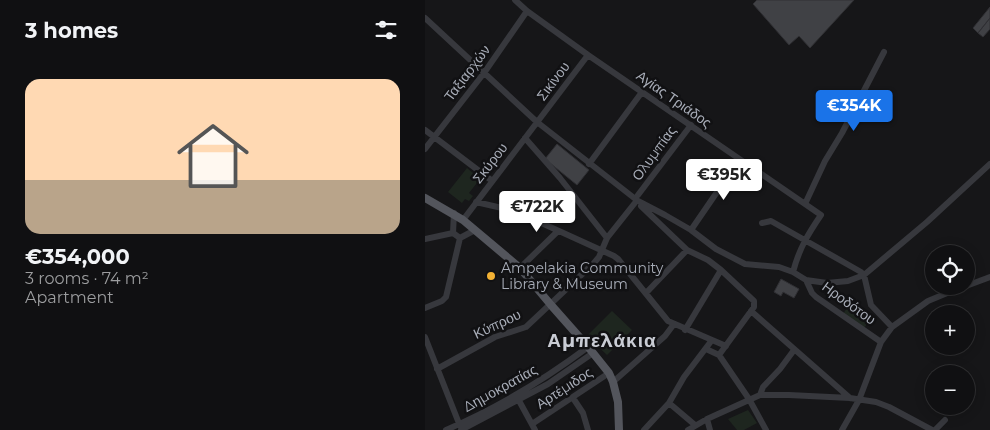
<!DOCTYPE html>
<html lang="en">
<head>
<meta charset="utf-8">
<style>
  body { margin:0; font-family:Montserrat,sans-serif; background:#19191b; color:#f1f3f6; height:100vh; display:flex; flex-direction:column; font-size:19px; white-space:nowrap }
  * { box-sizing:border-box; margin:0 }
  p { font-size:16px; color:#9c9d9f }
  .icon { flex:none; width:28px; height:28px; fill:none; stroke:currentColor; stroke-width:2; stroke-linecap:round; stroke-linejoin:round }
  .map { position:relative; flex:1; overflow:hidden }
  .panel { display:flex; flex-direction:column; background:#101012; width:425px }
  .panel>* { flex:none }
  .controls { position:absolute; left:500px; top:245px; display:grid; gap:10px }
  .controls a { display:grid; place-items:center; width:50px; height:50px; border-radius:50%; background:#101012; box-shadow:0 2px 12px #0003,0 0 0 1px #303032; font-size:25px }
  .price { position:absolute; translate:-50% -42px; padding:0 11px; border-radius:5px; background:#fff; color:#222; font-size:16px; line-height:32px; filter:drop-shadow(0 1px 2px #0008) }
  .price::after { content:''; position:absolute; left:50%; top:30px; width:15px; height:11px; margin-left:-8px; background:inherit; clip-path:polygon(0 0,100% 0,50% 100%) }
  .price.active { background:#1a73e8; color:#fff }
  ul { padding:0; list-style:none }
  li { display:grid; align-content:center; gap:10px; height:265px; padding:0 25px }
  li span { display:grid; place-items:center; height:155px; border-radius:15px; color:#555 }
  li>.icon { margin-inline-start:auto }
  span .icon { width:90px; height:90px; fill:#fffc; stroke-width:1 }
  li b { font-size:21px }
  h2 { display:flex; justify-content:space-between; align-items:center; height:60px; padding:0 25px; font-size:21px }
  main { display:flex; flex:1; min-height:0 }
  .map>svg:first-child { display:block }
  .green { fill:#1e261f }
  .building { fill:#404145; stroke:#303034 }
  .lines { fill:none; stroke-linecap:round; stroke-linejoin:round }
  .minor { stroke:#37383d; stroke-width:6 }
  .major { stroke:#53555c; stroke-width:8 }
  .poi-dot { fill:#f2b134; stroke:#111113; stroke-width:2 }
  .labels { text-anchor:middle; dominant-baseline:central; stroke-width:5; stroke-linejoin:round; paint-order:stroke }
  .street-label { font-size:14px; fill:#a8adb8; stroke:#111113 }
  .poi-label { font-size:14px; fill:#a8adb8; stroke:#111113; text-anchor:start }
  .district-label { font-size:19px; font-weight:bold; letter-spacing:1px; fill:#c9ccd4; stroke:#111113 }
</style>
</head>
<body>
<main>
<section class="panel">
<h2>3 homes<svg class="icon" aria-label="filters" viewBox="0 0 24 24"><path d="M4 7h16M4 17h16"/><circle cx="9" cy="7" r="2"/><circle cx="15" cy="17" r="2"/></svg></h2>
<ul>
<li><span style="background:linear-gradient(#ffd9b3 65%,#b9a48a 0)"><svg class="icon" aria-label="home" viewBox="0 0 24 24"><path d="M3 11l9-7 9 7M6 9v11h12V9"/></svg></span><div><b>€354,000</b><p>3 rooms · 74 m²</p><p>Apartment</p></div></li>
</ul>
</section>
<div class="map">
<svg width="565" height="430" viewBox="0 0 565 430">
  <rect width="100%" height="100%" fill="#161618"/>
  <path class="green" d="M42,168L55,179L44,193L48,196L44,201L40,199L37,203L23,192Z
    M426,302L448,316L439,328L418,314Z
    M187,311L207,330L182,355L162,336Z
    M323,410L332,423L319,430H312L303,419Z"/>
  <path class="building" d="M332,0H429L385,48L374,36L364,45L328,4Z
    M565,7V18L553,33L548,28Z
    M565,18V29L558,37L553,33Z
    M132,144L164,170L152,185L120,159Z
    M356,279L374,289L369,298L358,292L356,296L349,292Z"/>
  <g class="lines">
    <path class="minor" d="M90,0L102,11L163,55L396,215C383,234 374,249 368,272
      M0,18L112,122L213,201L240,215L266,230L291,249L320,264L354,267L368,272L381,280L402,283L423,281L439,275L502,222L565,164
      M0,130L66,180
      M100,138L135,178L182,238
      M0,149L59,73L102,11
      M164,164L217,92
      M213,195L266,125
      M51,202L90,211L189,256L193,259L243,321L301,346
      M380,204L400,161L417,133L459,52
      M216,206L262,250L283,260L296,270L329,301V307L294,355L324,399L341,430
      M38,220L163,55
      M337,223L346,221L436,272L439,275L446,305L467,327
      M266,230L314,160
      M35,238L50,230
      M0,239L28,233
      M95,268L133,231
      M381,280L387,293L391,297L456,342
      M541,286L565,277
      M221,293L262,250
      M0,308L17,301L21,297L35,238L28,233L29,213
      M326,311L425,398
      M260,330L296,270
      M0,337L35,426
      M281,349L294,355
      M12,369L70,337L101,327L169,263L174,257L182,238L209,204
      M188,382L240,336L249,324
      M335,395L338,387L355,369L369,350
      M92,397L110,430
      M148,398L158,413L163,430
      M244,403L270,425
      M282,419L285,430
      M107,424L184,373
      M21,430C72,408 119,380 163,347
      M36,430L123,384L168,353
      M219,430L244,403L259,377L287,340
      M263,430L282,419L335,395H364L425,398L451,402L464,407L507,430
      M417,430L434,400L456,342L467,327L503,301L539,286
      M510,430L520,420"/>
    <path class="major" d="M0,198L38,220L95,268L126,305L164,348L184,373L188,382L193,402L194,430"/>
  </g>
  <circle class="poi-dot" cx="66" cy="276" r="5"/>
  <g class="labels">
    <g class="street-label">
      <text transform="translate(42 73) rotate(-53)">Ταξιαρχών</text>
      <text transform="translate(128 81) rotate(-53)">Σικίνου</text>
      <text transform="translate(249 99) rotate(35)">Αγίας Τριάδος</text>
      <text transform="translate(229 153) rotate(-54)">Ολυμπίας</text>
      <text transform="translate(65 163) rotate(-52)">Σκύρου</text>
      <text transform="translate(424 303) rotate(36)">Ηροδότου</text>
      <text transform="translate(72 324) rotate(-25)">Κύπρου</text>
      <text transform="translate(75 388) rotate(-29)">Δημοκρατίας</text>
      <text transform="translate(139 388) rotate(-33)">Αρτέμιδος</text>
    </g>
    <g class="poi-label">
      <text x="76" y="268">Ampelakia Community<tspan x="76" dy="16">Library &amp; Museum</tspan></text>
    </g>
    <g class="district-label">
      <text x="177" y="340">Αμπελάκια</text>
    </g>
  </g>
</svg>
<div class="controls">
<a><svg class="icon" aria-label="locate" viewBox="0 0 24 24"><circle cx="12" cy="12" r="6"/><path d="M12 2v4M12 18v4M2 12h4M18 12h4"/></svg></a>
<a>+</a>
<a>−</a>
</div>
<b class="price active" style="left:429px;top:132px">€354K</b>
<b class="price" style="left:299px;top:201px">€395K</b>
<b class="price" style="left:112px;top:233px">€722K</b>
</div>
</main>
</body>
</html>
